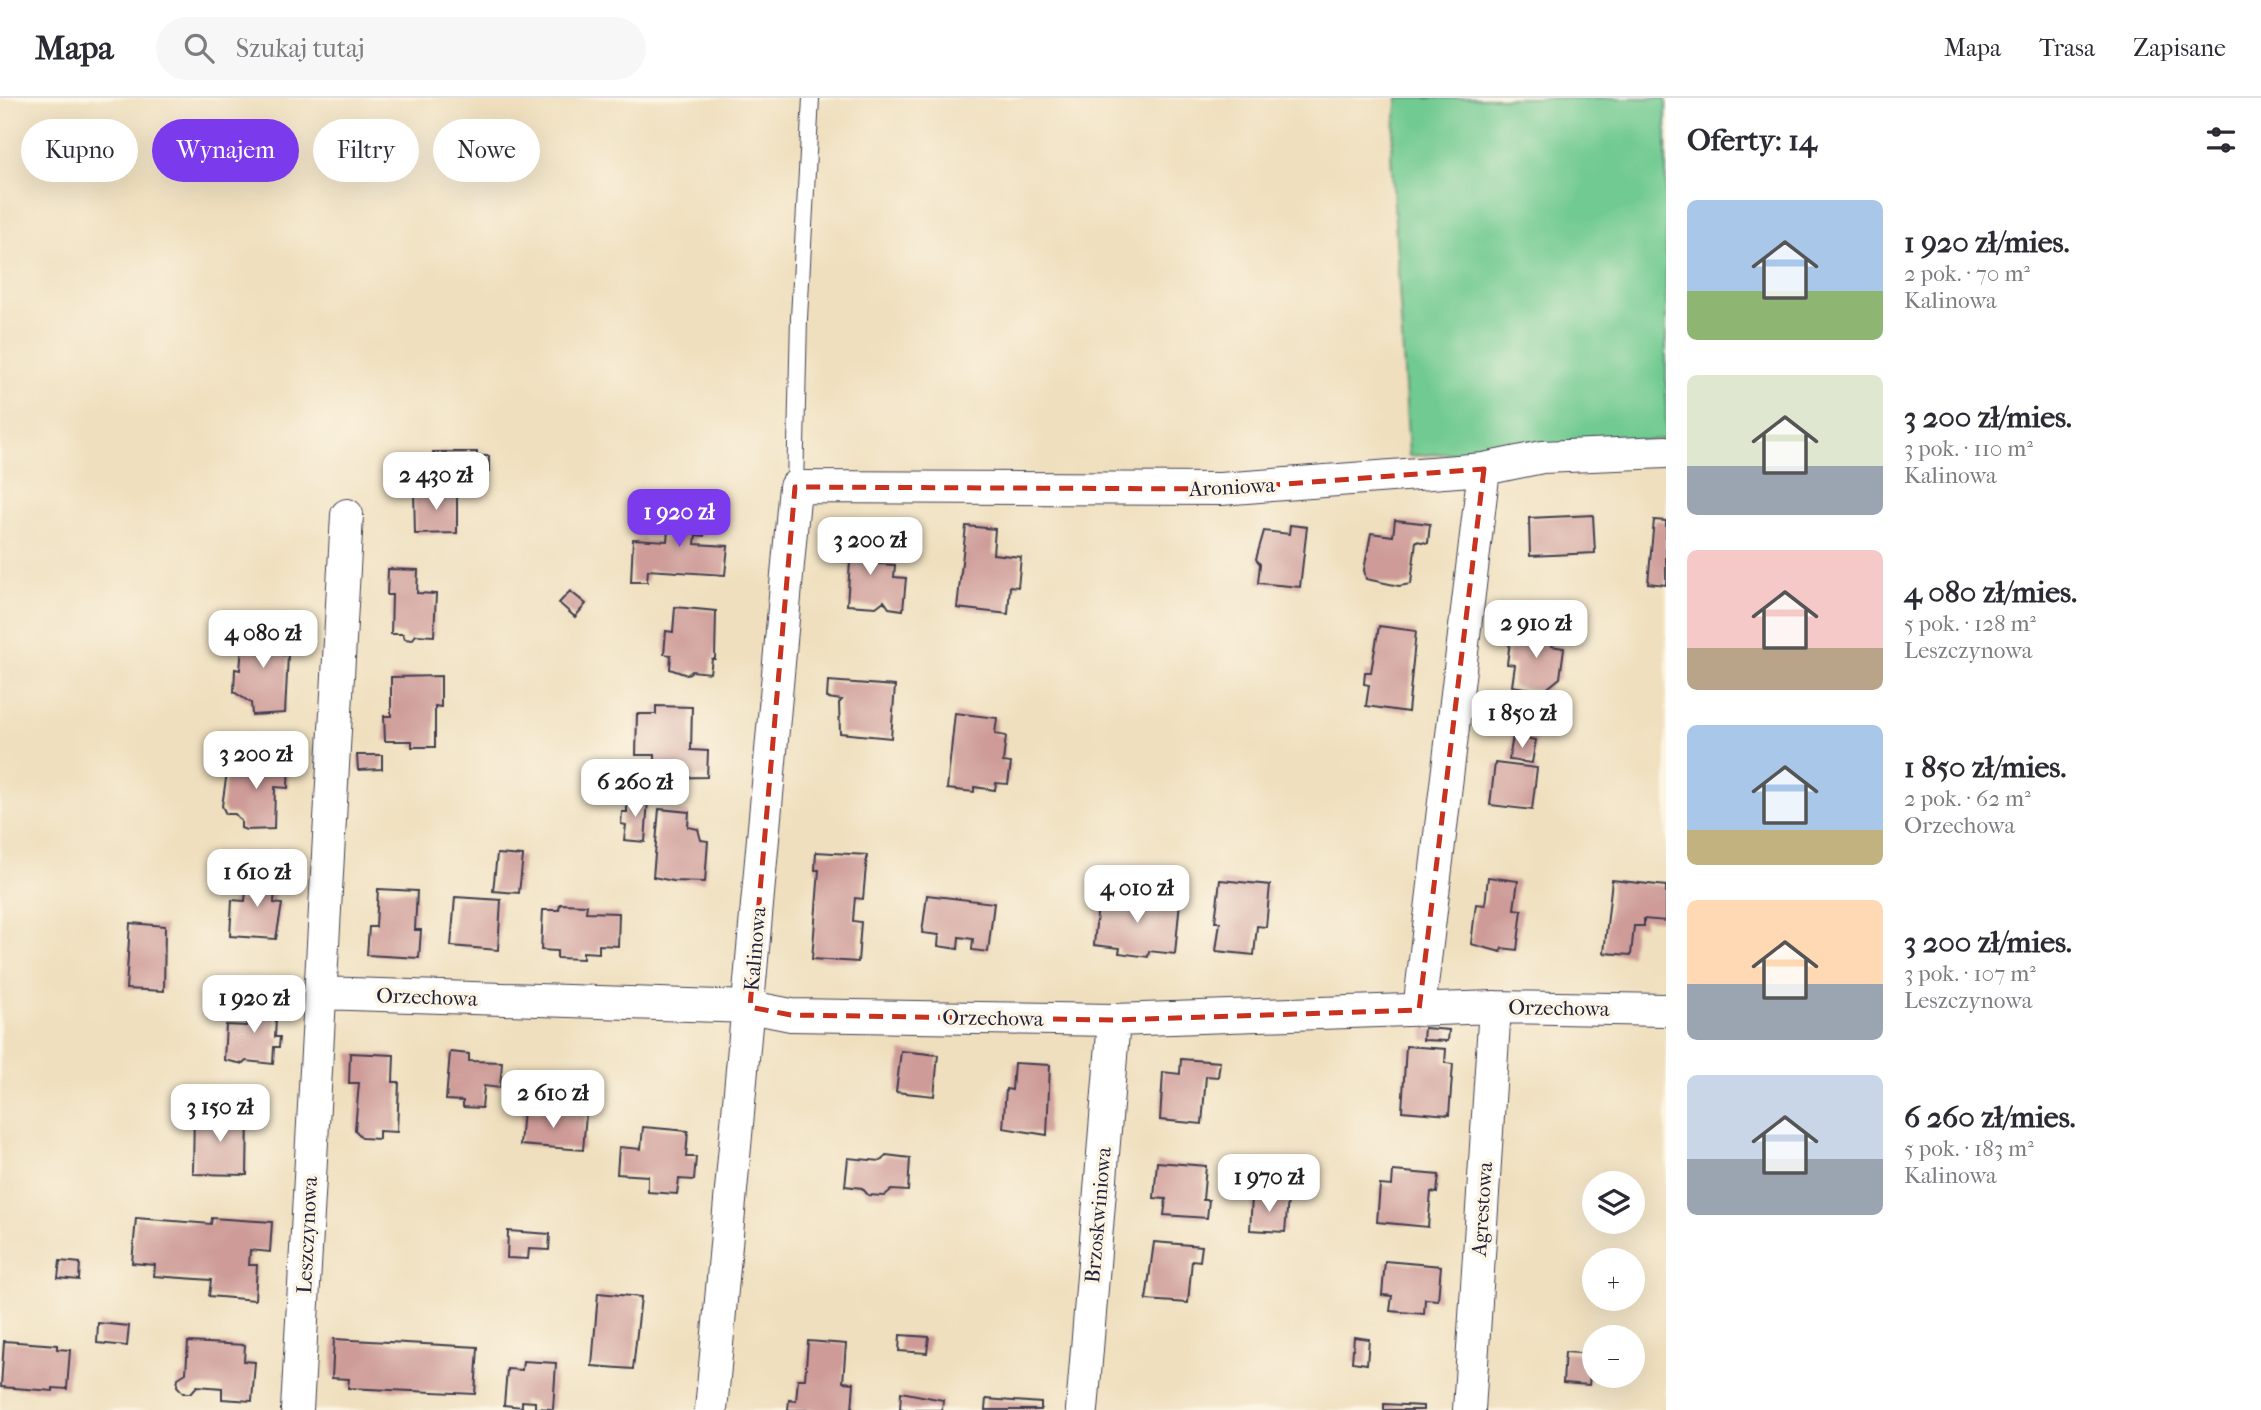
<!DOCTYPE html>
<html lang="pl">
<head>
<meta charset="utf-8">
<style>
  body { margin:0; font-family:"IM FELL French Canon",serif; background:#f7f7f7; color:#2b2b33; height:100vh; display:flex; flex-direction:column; font-size:26px; white-space:nowrap }
  * { box-sizing:border-box; margin:0 }
  p { font-size:23px; color:#7c7c81 }
  .icon { flex:none; width:38px; height:38px; fill:none; stroke:currentColor; stroke-width:2; stroke-linecap:round; stroke-linejoin:round }
  .map { position:relative; flex:1; overflow:hidden }
  .drawer { display:flex; flex-direction:column; background:#fff; width:595px }
  .drawer>* { flex:none }
  .top-card { position:absolute; left:21px; top:21px; width:665px; height:63px; display:flex; gap:14px }
  .fabs { position:absolute; left:1582px; top:1073px; display:grid; gap:14px }
  .fabs a { display:grid; place-items:center; width:63px; height:63px; border-radius:50%; background:#fff; box-shadow:0 7px 28px #0002; font-size:35px }
  .price { position:absolute; translate:-50% -60px; padding:0 16px; border-radius:14px; background:#fff; color:#222; font-size:23px; line-height:46px; filter:drop-shadow(0 2px 4px #0008) }
  .price::after { content:''; position:absolute; left:50%; top:42px; width:21px; height:16px; margin-left:-10px; background:inherit; clip-path:polygon(0 0,100% 0,50% 100%) }
  .price.active { background:#7c3aed; color:#fff }
  ul { padding:0; list-style:none }
  li { display:flex; align-items:center; gap:21px; height:175px; padding:0 21px }
  li span { display:grid; place-items:center; flex:none; width:196px; height:140px; border-radius:10px; color:#555 }
  li>.icon { margin-inline-start:auto }
  span .icon { width:84px; height:84px; fill:#fffc; stroke-width:1 }
  li b { font-size:30px }
  h2 { display:flex; justify-content:space-between; align-items:center; height:84px; padding:0 21px; font-size:30px }
  .tag { padding:0 24px; border-radius:32px; background:#fff; box-shadow:0 7px 28px #0002; font-size:24px; line-height:63px }
  .tag.active { background:#7c3aed; color:#fff }
  header { display:flex; align-items:center; gap:42px; box-sizing:border-box; height:98px; padding:0 35px; background:#fff; border-bottom:2px solid #e1e1e2 }
  header strong { font-size:33px }
  nav { display:flex; gap:38px; margin-inline-start:auto; font-size:24px }
  .search { width:490px; height:63px; background:#f7f7f7; display:flex; align-items:center; gap:18px; box-sizing:border-box; padding:0 24px; border-radius:38px; color:#7c7c81; font-size:26px }
  main { display:flex; flex:1; min-height:0 }
  .map>svg:first-child { display:block }
  .green { fill:#71ca91; stroke:#4a7666; stroke-width:2 }
  .building { fill:#ce9b98 }
  .lines { fill:none; stroke-linecap:round; stroke-linejoin:round }
  .lane-casing { stroke:#413e4f; stroke-width:18 }
  .street-casing { stroke:#413e4f; stroke-width:34 }
  .lane { stroke:#fff; stroke-width:16 }
  .street { stroke:#fff; stroke-width:32 }
  .marked { fill:none; stroke:#c8321e; stroke-width:5; stroke-dasharray:14 9; stroke-linejoin:round }
  .labels { text-anchor:middle; dominant-baseline:central; stroke-width:7; stroke-linejoin:round; paint-order:stroke }
  .street-label { font-size:21px; fill:#22223b; stroke:#fcf5e5 }
</style>
</head>
<body>
<header>
<strong>Mapa</strong>
<div class="search"><svg class="icon" aria-label="search" viewBox="0 0 24 24"><circle cx="10" cy="10" r="6"/><path d="M15 15l6 6"/></svg>Szukaj tutaj</div>
<nav><a>Mapa</a><a>Trasa</a><a>Zapisane</a></nav>
</header>
<main>
<div class="map">
<svg width="1666" height="1312" viewBox="0 0 1666 1312">
  <rect width="100%" height="100%" fill="#fcf5e5"/>
  <filter id="ink" filterUnits="userSpaceOnUse"><feTurbulence type="fractalNoise" baseFrequency=".0143" numOctaves="2"/><feDisplacementMap in="SourceGraphic" scale="14" xChannelSelector="R" yChannelSelector="G"/><feConvolveMatrix kernelMatrix="1 2 1 2 8 2 1 2 1" color-interpolation-filters="sRGB"/></filter>
  <filter id="wash" filterUnits="userSpaceOnUse"><feTurbulence type="fractalNoise" baseFrequency=".00686" numOctaves="4" result="noise"/><feDisplacementMap in="SourceGraphic" scale="28" xChannelSelector="R" yChannelSelector="G"/><feGaussianBlur stdDeviation="1.57" result="paint"/><feColorMatrix in="noise" values="0 0 0 0 0 0 0 0 0 0 0 0 0 0 0 0 0 1.4 0 .05"/><feComposite in="paint" operator="in"/></filter>
  <g filter="url(#wash)">
    <rect width="100%" height="100%" fill="#efdfbe"/>
    <path class="green" d="M1398,0H1666V341L1409,358L1391,55Z"/>
    <g id="blocks">
      <path class="building" d="M433,354H477V358H489V374L433,377Z
        M414,392H457V435L415,436Z
        M670,410L708,413L704,438L696,437L695,446L728,448L725,477L648,472L647,484H631L633,441L667,443Z
        M1593,417L1595,455L1530,458L1529,420Z
        M1395,422L1430,426L1428,445L1416,443L1411,486L1399,488L1366,481L1364,472L1371,435L1393,438Z
        M1654,422L1666,423V487L1648,485Z
        M1290,427L1307,429L1300,489L1258,485L1260,466L1256,461L1264,433L1289,436Z
        M966,428L995,431L993,456L1021,459L1018,489L1010,488L1008,516L957,510Z
        M841,437L868,440L865,465L895,467L894,479L906,480L903,512L889,510L884,503L876,509L847,507L850,464L838,463Z
        M388,471L418,472L417,495L436,496L434,538L416,537L412,542L405,541L403,536H391L392,497H387Z
        M570,493L586,506L575,519L559,505Z
        M675,509L716,513L715,561H712L710,575L692,573L687,577L670,571L671,557L664,556L666,533L673,534Z
        M244,527L284,529L283,557H288L285,615L252,617L251,605L234,594L235,571L240,572Z
        M1379,528L1416,533L1408,614L1366,608L1369,587L1364,586L1365,574H1371Z
        M1524,529L1553,533L1551,548L1564,550L1560,580L1544,593L1512,588L1515,567L1507,566L1510,543L1522,545Z
        M441,578V609L435,608V649H412V643H385L384,618H391V579Z
        M828,583L895,588L891,640L840,635L839,605L842,602L827,600Z
        M656,608L692,609L691,652L708,653L707,679L655,680V657H636L637,616H656Z
        M955,615L997,620L995,636L1006,638L1003,664L1011,665L1008,686L996,685L995,692L974,689V694L947,691Z
        M1513,638L1536,642L1532,665L1509,662Z
        M242,657L289,659L288,690L275,689L274,731L246,732L241,730V723L235,716H226L222,708L227,674L242,675Z
        M357,657H382V671L358,672Z
        M1495,665L1537,670L1532,712L1490,707Z
        M627,699L648,701L645,744L624,742L626,727L621,726L622,714H627Z
        M659,711L689,714L688,729L698,731L701,742L708,743L705,784L673,783L653,779Z
        M816,754L867,757L863,801L855,800L854,810L853,823L861,824L858,864L812,861L819,772H815Z
        M497,756L523,758L519,795L493,793Z
        M248,773L276,775L274,805L282,806L276,841L230,838L232,802L245,803Z
        M1488,779L1518,783L1514,811L1522,812L1517,852L1502,850L1501,854L1471,846L1476,806L1485,807Z
        M1220,782L1270,787L1266,829L1257,828L1254,857L1216,853L1220,824H1215Z
        M1612,782L1666,788V823L1644,821V828H1634L1631,857L1604,855Z
        M378,791L417,793L415,832H421L419,860L367,857L369,829H376Z
        M1099,795L1127,798L1126,803L1153,806V800L1180,803L1175,856L1149,853L1148,859L1119,855L1120,850L1094,847Z
        M927,797L994,805L988,854L972,852L973,841L959,839L958,851L938,848L939,837L922,835Z
        M455,799L501,802L498,852L451,848Z
        M560,806L587,807L586,814L619,815L618,848L599,847V855L583,854V861L557,860V853L541,852L543,812H559Z
        M130,825L165,828L164,893L126,891Z
        M249,901L277,903L275,939H280L279,949H274L273,966L246,963L243,966L224,962L226,927L247,928Z
        M1424,930L1449,932L1448,943L1423,942Z
        M1406,948L1446,951L1445,965L1453,966L1449,1017L1402,1013Z
        M901,953L938,957L934,998L896,994Z
        M450,954L469,956V963L502,964L500,990L484,988L482,1010L463,1009V1003L446,1002Z
        M350,955L394,957L393,984H399L397,1034L379,1033V1041L362,1040L355,1032L359,985H349Z
        M1181,961L1220,964L1218,979L1206,978L1202,1026L1160,1022L1163,974L1180,976Z
        M1014,965L1050,967L1047,1037L1003,1030L1006,991L1012,992Z
        M523,1012L586,1016L583,1052L520,1047Z
        M194,1014L248,1016L247,1077L193,1076Z
        M643,1029L688,1033L686,1059H696L694,1082L679,1081L677,1096L648,1094V1078L617,1076L619,1049L641,1051Z
        M886,1057L910,1060L908,1093L891,1092L884,1098L868,1097L862,1090L845,1088L848,1060L881,1063Z
        M1157,1064L1206,1068L1203,1102H1209L1207,1120L1164,1117L1166,1101L1154,1100Z
        M1393,1073L1439,1077L1437,1095L1431,1094L1428,1129L1377,1124L1380,1087L1392,1088Z
        M1252,1099L1288,1101L1285,1134L1250,1132Z
        M136,1120L211,1126L212,1120L272,1124L270,1154L250,1152L249,1167H257L255,1202L209,1198L211,1182L154,1178L155,1167L132,1165Z
        M508,1133L550,1136L549,1152L529,1151L528,1161L507,1160Z
        M1154,1144L1202,1148L1200,1163L1192,1162L1188,1205L1146,1202Z
        M60,1163L80,1165L79,1182L58,1180Z
        M1385,1163L1441,1168L1438,1202L1425,1201L1424,1216L1390,1213L1392,1198L1382,1197Z
        M598,1195L641,1199L633,1271L592,1268Z
        M98,1225L129,1228L127,1248L97,1245Z
        M900,1237L929,1239L927,1255L899,1253Z
        M1354,1239L1369,1241L1367,1266L1352,1264Z
        M334,1241L478,1249L475,1296L348,1290L349,1281L332,1280Z
        M4,1243L57,1247V1251L70,1252L67,1291L53,1290V1293L1,1289Z
        M808,1243L846,1246L843,1284L854,1285L852,1312H788L789,1302L796,1303L798,1281H805Z
        M188,1244L245,1247L244,1263L255,1264L252,1303L222,1301V1290L197,1288L191,1295H183L177,1288L178,1280L186,1275Z
        M1565,1254L1592,1256L1589,1287L1563,1285Z
        M523,1263L556,1265L553,1311L535,1310V1304L522,1303V1309L504,1307L507,1271L522,1272Z
        M901,1294L943,1302L942,1312H900Z
        M986,1301L1041,1305V1312H985Z
        M1384,1306L1423,1308V1312H1384Z"/>
    </g>
  </g>
  <g filter="url(#ink)">
    <use href="#blocks" fill-opacity="0" stroke="#413e4f" stroke-width="2"/>
    <g class="lines">
      <defs>
        <path id="lane" d="M795,389L799,220L811,0"/>
        <path id="street" d="M320,895L750,909L791,917L1114,922L1495,909L1666,912
          M1419,912L1484,371
          M297,1312L347,417
          M711,1312L795,389L1220,391L1484,371L1542,359L1666,354
          M1082,1312L1114,922
          M1469,1312L1495,909"/>
      </defs>
      <use href="#lane" class="lane-casing"/>
      <use href="#street" class="street-casing"/>
      <use href="#lane" class="lane"/>
      <use href="#street" class="street"/>
    </g>
  </g>
  <path class="marked" d="M1484,371L1419,912L1114,922L791,917L750,909L795,389L1220,391Z"/>
  <g class="labels">
    <g class="street-label">
      <text transform="translate(1232 389) rotate(-3)">Aroniowa</text>
      <text transform="translate(755 851) rotate(-85)">Kalinowa</text>
      <text transform="translate(427 899) rotate(2)">Orzechowa</text>
      <text transform="translate(1559 910) rotate(1)">Orzechowa</text>
      <text transform="translate(993 920) rotate(1)">Orzechowa</text>
      <text transform="translate(1482 1111) rotate(-86)">Agrestowa</text>
      <text transform="translate(1098 1117) rotate(-85)">Brzoskwiniowa</text>
      <text transform="translate(307 1137) rotate(-87)">Leszczynowa</text>
    </g>
  </g>
</svg>
<div class="fabs">
<a><svg class="icon" aria-label="layers" viewBox="0 0 24 24"><path d="M12 4l9 5-9 5-9-5zM3 14l9 5 9-5"/></svg></a>
<a>+</a>
<a>−</a>
</div>
<b class="price" style="left:436px;top:414px">2 430 zł</b>
<b class="price active" style="left:679px;top:451px">1 920 zł</b>
<b class="price" style="left:870px;top:479px">3 200 zł</b>
<b class="price" style="left:1536px;top:562px">2 910 zł</b>
<b class="price" style="left:263px;top:572px">4 080 zł</b>
<b class="price" style="left:1522px;top:652px">1 850 zł</b>
<b class="price" style="left:256px;top:693px">3 200 zł</b>
<b class="price" style="left:635px;top:721px">6 260 zł</b>
<b class="price" style="left:257px;top:811px">1 610 zł</b>
<b class="price" style="left:1137px;top:827px">4 010 zł</b>
<b class="price" style="left:254px;top:937px">1 920 zł</b>
<b class="price" style="left:553px;top:1032px">2 610 zł</b>
<b class="price" style="left:220px;top:1046px">3 150 zł</b>
<b class="price" style="left:1269px;top:1116px">1 970 zł</b>
<div class="top-card">
<a class="tag">Kupno</a>
<a class="tag active">Wynajem</a>
<a class="tag">Filtry</a>
<a class="tag">Nowe</a>
</div>
</div>
<section class="drawer">
<h2>Oferty: 14<svg class="icon" aria-label="filters" viewBox="0 0 24 24"><path d="M4 7h16M4 17h16"/><circle cx="9" cy="7" r="2"/><circle cx="15" cy="17" r="2"/></svg></h2>
<ul>
<li><span style="background:linear-gradient(#a9c7e8 65%,#8fb573 0)"><svg class="icon" aria-label="home" viewBox="0 0 24 24"><path d="M3 11l9-7 9 7M6 9v11h12V9"/></svg></span><div><b>1 920 zł/mies.</b><p>2 pok. · 70 m²</p><p>Kalinowa</p></div></li>
<li><span style="background:linear-gradient(#dfe7d0 65%,#9aa5b1 0)"><svg class="icon" aria-label="home" viewBox="0 0 24 24"><path d="M3 11l9-7 9 7M6 9v11h12V9"/></svg></span><div><b>3 200 zł/mies.</b><p>3 pok. · 110 m²</p><p>Kalinowa</p></div></li>
<li><span style="background:linear-gradient(#f6c9c9 70%,#b9a48a 0)"><svg class="icon" aria-label="home" viewBox="0 0 24 24"><path d="M3 11l9-7 9 7M6 9v11h12V9"/></svg></span><div><b>4 080 zł/mies.</b><p>5 pok. · 128 m²</p><p>Leszczynowa</p></div></li>
<li><span style="background:linear-gradient(#a9c7e8 75%,#c2b280 0)"><svg class="icon" aria-label="home" viewBox="0 0 24 24"><path d="M3 11l9-7 9 7M6 9v11h12V9"/></svg></span><div><b>1 850 zł/mies.</b><p>2 pok. · 62 m²</p><p>Orzechowa</p></div></li>
<li><span style="background:linear-gradient(#ffd9b3 60%,#9aa5b1 0)"><svg class="icon" aria-label="home" viewBox="0 0 24 24"><path d="M3 11l9-7 9 7M6 9v11h12V9"/></svg></span><div><b>3 200 zł/mies.</b><p>3 pok. · 107 m²</p><p>Leszczynowa</p></div></li>
<li><span style="background:linear-gradient(#c9d6e8 60%,#9aa5b1 0)"><svg class="icon" aria-label="home" viewBox="0 0 24 24"><path d="M3 11l9-7 9 7M6 9v11h12V9"/></svg></span><div><b>6 260 zł/mies.</b><p>5 pok. · 183 m²</p><p>Kalinowa</p></div></li>
</ul>
</section>
</main>
</body>
</html>
